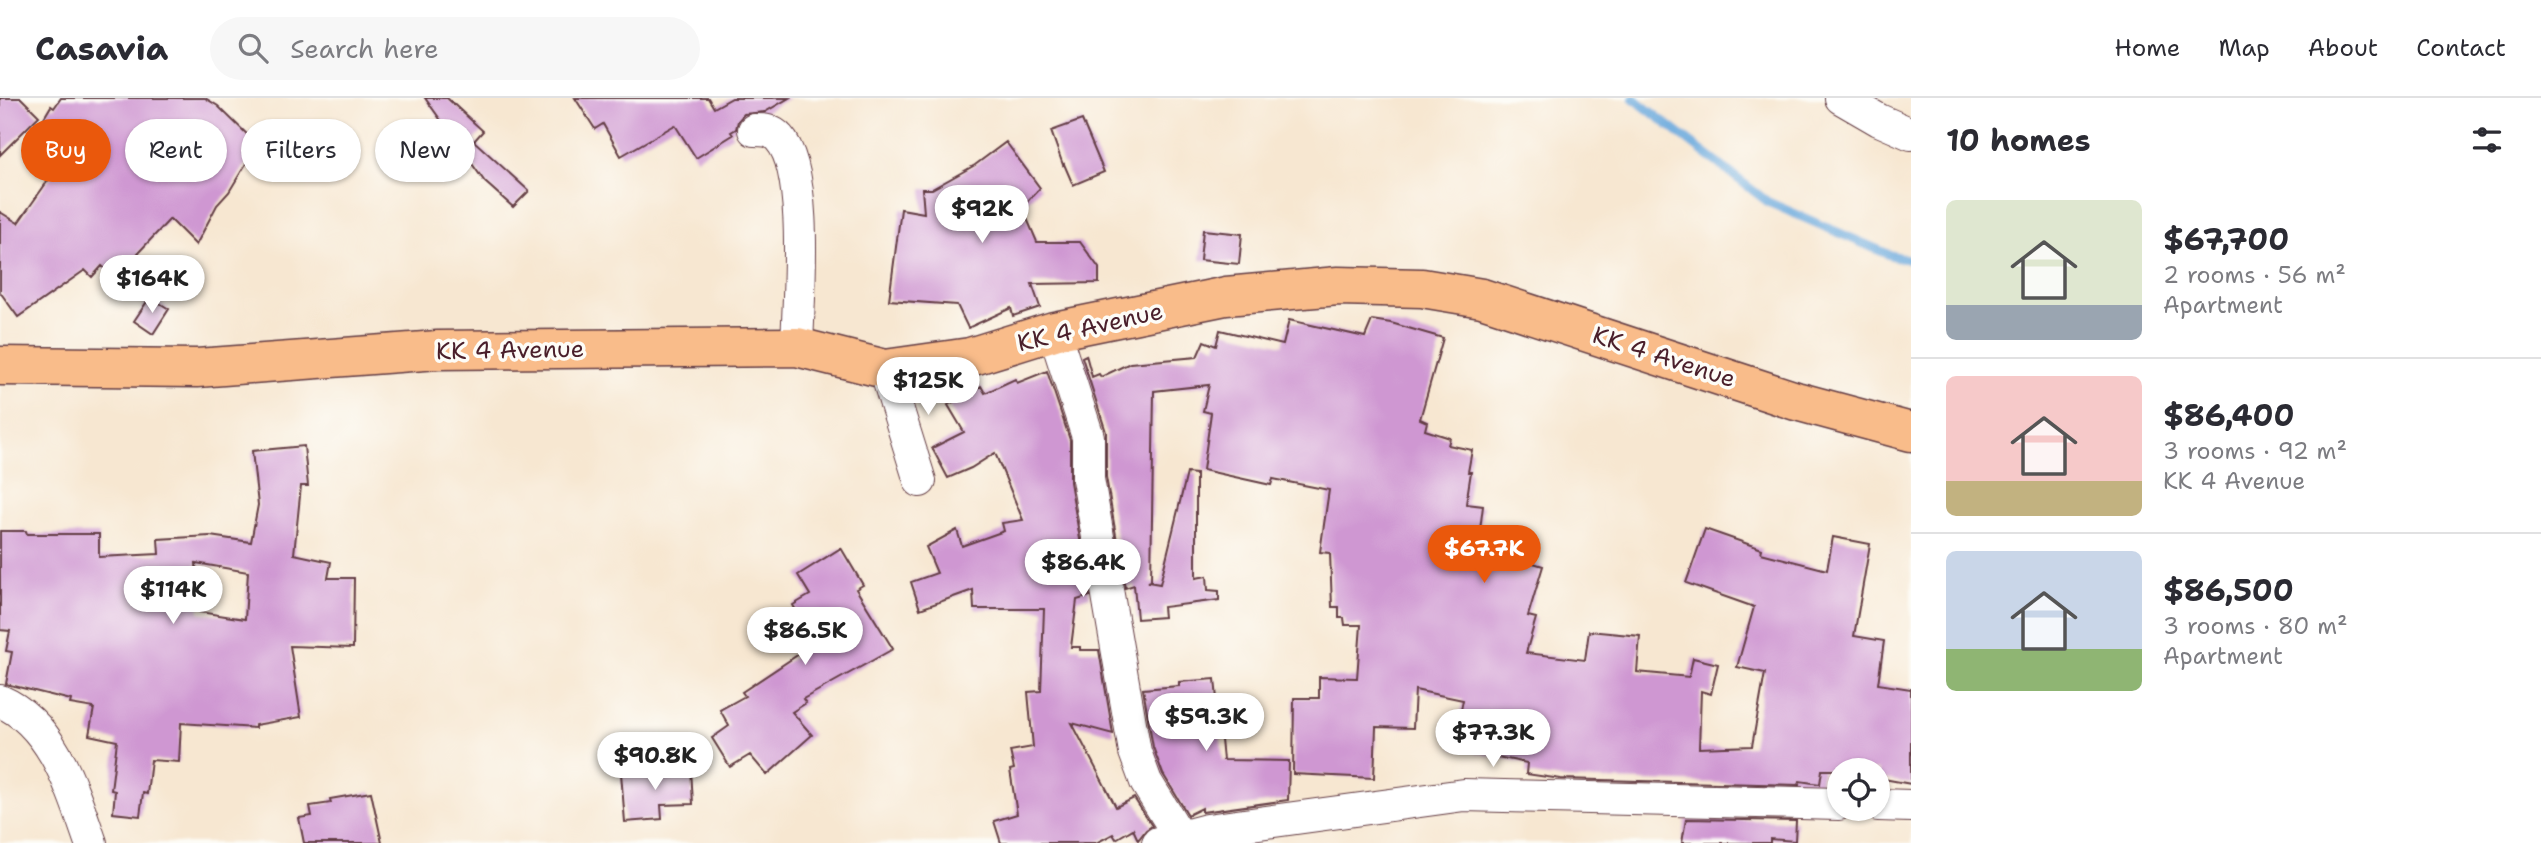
<!DOCTYPE html>
<html lang="en">
<head>
<meta charset="utf-8">
<style>
  body { margin:0; font-family:"Shantell Sans",sans-serif; background:#f7f7f7; color:#2b2b33; height:100vh; display:flex; flex-direction:column; font-size:26px; white-space:nowrap }
  * { box-sizing:border-box; margin:0 }
  p { font-size:23px; color:#7c7c81 }
  .icon { flex:none; width:38px; height:38px; fill:none; stroke:currentColor; stroke-width:2; stroke-linecap:round; stroke-linejoin:round }
  .map { position:relative; flex:1; overflow:hidden }
  .side { display:flex; flex-direction:column; background:#fff; width:630px }
  .side>* { flex:none }
  .top-card { position:absolute; left:21px; top:21px; width:665px; height:63px; display:flex; gap:14px }
  .fabs { position:absolute; left:1827px; top:660px; display:grid; gap:14px }
  .fabs a { display:grid; place-items:center; width:63px; height:63px; border-radius:50%; background:#fff; box-shadow:0 2px 5px #0004; font-size:35px }
  .price { position:absolute; translate:-50% -60px; padding:0 16px; border-radius:24px; background:#fff; color:#222; font-size:23px; line-height:46px; filter:drop-shadow(0 2px 4px #0008) }
  .price::after { content:''; position:absolute; left:50%; top:42px; width:21px; height:16px; margin-left:-10px; background:inherit; clip-path:polygon(0 0,100% 0,50% 100%) }
  .price.on { background:#ea580c; color:#fff }
  ul { padding:0; list-style:none }
  li { display:flex; align-items:center; gap:21px; height:175px; padding:0 35px }
  li+li { border-top:2px solid #e1e1e2 }
  li span { display:grid; place-items:center; flex:none; width:196px; height:140px; border-radius:10px; color:#555 }
  li>.icon { margin-inline-start:auto }
  span .icon { width:84px; height:84px; fill:#fffc; stroke-width:1 }
  li b { font-size:30px }
  h2 { display:flex; justify-content:space-between; align-items:center; height:84px; padding:0 35px; font-size:30px }
  .chip { padding:0 24px; border-radius:32px; background:#fff; box-shadow:0 2px 5px #0004; font-size:24px; line-height:63px }
  .chip.on { background:#ea580c; color:#fff }
  header { display:flex; align-items:center; gap:42px; box-sizing:border-box; height:98px; padding:0 35px; background:#fff; border-bottom:2px solid #e1e1e2 }
  header strong { font-size:33px }
  nav { display:flex; gap:38px; margin-inline-start:auto; font-size:24px }
  .search { width:490px; height:63px; background:#f7f7f7; display:flex; align-items:center; gap:18px; box-sizing:border-box; padding:0 24px; border-radius:38px; color:#7c7c81; font-size:26px }
  main { display:flex; flex:1; min-height:0 }
  .map>svg:first-child { display:block }
  .lines { fill:none; stroke-linecap:round; stroke-linejoin:round }
  .stream { stroke:#69a8dc; stroke-width:9 }
  .building { fill:#cf97d2; fill-rule:evenodd }
  .minor-casing { stroke:#643d44; stroke-width:34 }
  .major-casing { stroke:#643d44; stroke-width:41 }
  .minor { stroke:#fff; stroke-width:32 }
  .major { stroke:#f9bc8a; stroke-width:38 }
  .labels { text-anchor:middle; dominant-baseline:central; stroke-width:7; stroke-linejoin:round; paint-order:stroke }
  .street-label { font-size:24px; fill:#4a1f2b; stroke:#fdfcf7 }
</style>
</head>
<body>
<header>
<strong>Casavia</strong>
<div class="search"><svg class="icon" aria-label="search" viewBox="0 0 24 24"><circle cx="10" cy="10" r="6"/><path d="M15 15l6 6"/></svg>Search here</div>
<nav><a>Home</a><a>Map</a><a>About</a><a>Contact</a></nav>
</header>
<main>
<div class="map">
<svg width="1911" height="745" viewBox="0 0 1911 745">
  <rect width="100%" height="100%" fill="#fdfcf7"/>
  <filter id="ink" filterUnits="userSpaceOnUse"><feTurbulence type="fractalNoise" baseFrequency=".0143" numOctaves="2"/><feDisplacementMap in="SourceGraphic" scale="14" xChannelSelector="R" yChannelSelector="G"/><feConvolveMatrix kernelMatrix="1 2 1 2 8 2 1 2 1" color-interpolation-filters="sRGB"/></filter>
  <filter id="wash" filterUnits="userSpaceOnUse"><feTurbulence type="fractalNoise" baseFrequency=".00686" numOctaves="4" result="noise"/><feDisplacementMap in="SourceGraphic" scale="28" xChannelSelector="R" yChannelSelector="G"/><feGaussianBlur stdDeviation="1.57" result="paint"/><feColorMatrix in="noise" values="0 0 0 0 0 0 0 0 0 0 0 0 0 0 0 0 0 1.4 0 .05"/><feComposite in="paint" operator="in"/></filter>
  <g filter="url(#wash)">
    <rect width="100%" height="100%" fill="#f7e7d1"/>
    <g class="lines">
      <path class="stream" d="M1633,0L1768,104L1890,157L1911,162"/>
    </g>
    <g id="blocks">
      <path class="building" d="M0,0H21L39,18L0,57Z
        M61,0H205L218,8L254,43L243,55L250,59L229,94L217,107L196,147L170,121L138,155L143,160L120,185L102,168L92,179L85,172L18,219L0,194V114L18,125L71,50L38,30L51,8L54,10Z
        M425,0H447L483,33L474,43L529,93L513,109L485,84Z
        M575,0H708L714,10L732,0H789L765,14L744,16L738,23L736,31L731,34L733,37L696,60L675,27L621,58L603,26L595,31Z
        M1082,22L1104,74L1073,87L1064,66L1063,67L1051,33Z
        M1006,44L1040,90L1022,109L1037,144H1080L1099,170V185L1032,186L1040,209L1013,218L1011,210L968,230L957,207L889,202L901,111L924,115L922,91H932L975,67Z
        M1203,132L1242,136L1239,166L1200,162Z
        M150,199L169,211L153,236L134,223Z
        M1289,222L1365,239L1372,222L1391,225L1443,240L1420,321L1427,324L1425,332L1450,340L1448,347L1472,352L1468,374H1471L1466,406L1483,408L1478,448L1543,468L1528,518L1536,520L1526,555L1585,562L1589,533L1640,538L1637,574L1689,579L1693,560L1718,566L1711,596L1701,593L1699,650L1752,648L1765,575L1737,569L1754,509L1686,485L1705,431L1762,451L1761,455L1827,472L1833,439L1870,446L1854,538L1884,543L1878,586L1911,591V686L1878,680V672H1822L1820,686L1800,683L1799,687L1561,681L1526,676L1527,665L1453,650L1463,602L1415,592L1413,630L1376,629L1374,680L1293,676L1294,600H1319V579L1357,580L1361,527H1345L1344,520H1339V509H1332L1330,455L1320,454L1329,392L1273,381L1271,387L1203,372L1211,315L1203,313L1209,287L1154,293L1151,483L1148,484L1160,486L1187,375L1196,376V480L1207,478L1208,492L1219,493V502L1163,509L1164,519L1137,521L1134,487L1125,490L1106,379V334L1082,259L1086,257L1092,279L1099,276L1101,279L1130,265L1197,259L1204,243L1216,248L1220,232L1283,247Z
        M1047,273L1070,342V384L1090,498L1077,502L1071,549H1080V552H1099L1113,636L1072,625L1116,709L1134,700L1152,728L1146,732L1138,742L1133,731L1116,741L1113,736L1096,745H1001L994,723L1017,716L1010,672L1014,671L1010,653L1033,649L1028,594L1041,593L1044,511H974L973,492L920,511L911,484L937,475L926,449L957,432L962,448L1004,433L1002,425L1023,422L995,355L971,370L948,380L932,350L964,334L948,307L981,288L985,295L1015,281L1017,285Z
        M304,348L308,388H301L294,456L331,464L328,480H354L353,550L290,548L301,619L255,627V630L181,625L179,664L151,662L147,696L143,695L140,718L113,715L115,693L111,692L117,643L89,637L94,610L70,606L71,602L6,586L12,554L6,553L10,533L0,532V433H26L27,436H99V459L159,456L158,441L210,438L251,444L258,407L252,353ZM196,465L248,474L245,521L199,514Z
        M841,450L863,487L856,491L893,551L803,601L806,605L792,614L812,637L767,677L750,657L730,669L712,640L729,628L720,612L745,598L742,594L814,546L793,507L810,497L798,477Z
        M1215,581L1223,662L1289,663L1288,702L1202,714V710L1188,717L1163,676L1153,649L1143,591L1179,588V584Z
        M691,670L693,706L661,707L662,721L625,724L621,675Z
        M371,694L382,745H304L299,720L312,718L310,708L331,705L330,701Z
        M1686,721L1796,723L1795,743L1770,741V745H1682Z"/>
    </g>
  </g>
  <g filter="url(#ink)">
    <use href="#blocks" fill-opacity="0" stroke="#643d44" stroke-width="2"/>
    <g class="lines">
      <defs>
        <path id="minor" d="M1841,0L1879,22L1911,36
          M754,32C764,32 772,32 779,40C810,73 798,203 797,249
          M1054,233L1088,339V381L1135,654L1146,684L1180,739
          M885,271L920,383
          M0,603C54,626 73,694 91,745
          M1878,707L1911,708
          M1158,745L1207,732L1464,697L1839,706"/>
        <path id="major" d="M0,268L197,270L438,252L797,249L885,271L970,259L1054,233L1226,198L1338,188L1422,190L1482,200L1796,303L1911,334"/>
      </defs>
      <use href="#minor" class="minor-casing"/>
      <use href="#major" class="major-casing"/>
      <use href="#minor" class="minor"/>
      <use href="#major" class="major"/>
    </g>
  </g>
  <g class="labels">
    <g class="street-label">
      <text transform="translate(1090 229) rotate(-13)">KK 4 Avenue</text>
      <text transform="translate(510 252) rotate(-1)">KK 4 Avenue</text>
      <text transform="translate(1664 259) rotate(18)">KK 4 Avenue</text>
    </g>
  </g>
</svg>
<div class="fabs">
<a><svg class="icon" aria-label="locate" viewBox="0 0 24 24"><circle cx="12" cy="12" r="6"/><path d="M12 2v4M12 18v4M2 12h4M18 12h4"/></svg></a>
</div>
<b class="price" style="left:982px;top:147px">$92K</b>
<b class="price" style="left:152px;top:217px">$164K</b>
<b class="price" style="left:928px;top:319px">$125K</b>
<b class="price on" style="left:1484px;top:487px">$67.7K</b>
<b class="price" style="left:1083px;top:501px">$86.4K</b>
<b class="price" style="left:173px;top:528px">$114K</b>
<b class="price" style="left:805px;top:569px">$86.5K</b>
<b class="price" style="left:1206px;top:655px">$59.3K</b>
<b class="price" style="left:1493px;top:671px">$77.3K</b>
<b class="price" style="left:655px;top:694px">$90.8K</b>
<div class="top-card">
<a class="chip on">Buy</a>
<a class="chip">Rent</a>
<a class="chip">Filters</a>
<a class="chip">New</a>
</div>
</div>
<section class="side">
<h2>10 homes<svg class="icon" aria-label="filters" viewBox="0 0 24 24"><path d="M4 7h16M4 17h16"/><circle cx="9" cy="7" r="2"/><circle cx="15" cy="17" r="2"/></svg></h2>
<ul>
<li><span style="background:linear-gradient(#dfe7d0 75%,#9aa5b1 0)"><svg class="icon" aria-label="home" viewBox="0 0 24 24"><path d="M3 11l9-7 9 7M6 9v11h12V9"/></svg></span><div><b>$67,700</b><p>2 rooms · 56 m²</p><p>Apartment</p></div></li>
<li><span style="background:linear-gradient(#f6c9c9 75%,#c2b280 0)"><svg class="icon" aria-label="home" viewBox="0 0 24 24"><path d="M3 11l9-7 9 7M6 9v11h12V9"/></svg></span><div><b>$86,400</b><p>3 rooms · 92 m²</p><p>KK 4 Avenue</p></div></li>
<li><span style="background:linear-gradient(#c9d6e8 70%,#8fb573 0)"><svg class="icon" aria-label="home" viewBox="0 0 24 24"><path d="M3 11l9-7 9 7M6 9v11h12V9"/></svg></span><div><b>$86,500</b><p>3 rooms · 80 m²</p><p>Apartment</p></div></li>
</ul>
</section>
</main>
</body>
</html>
